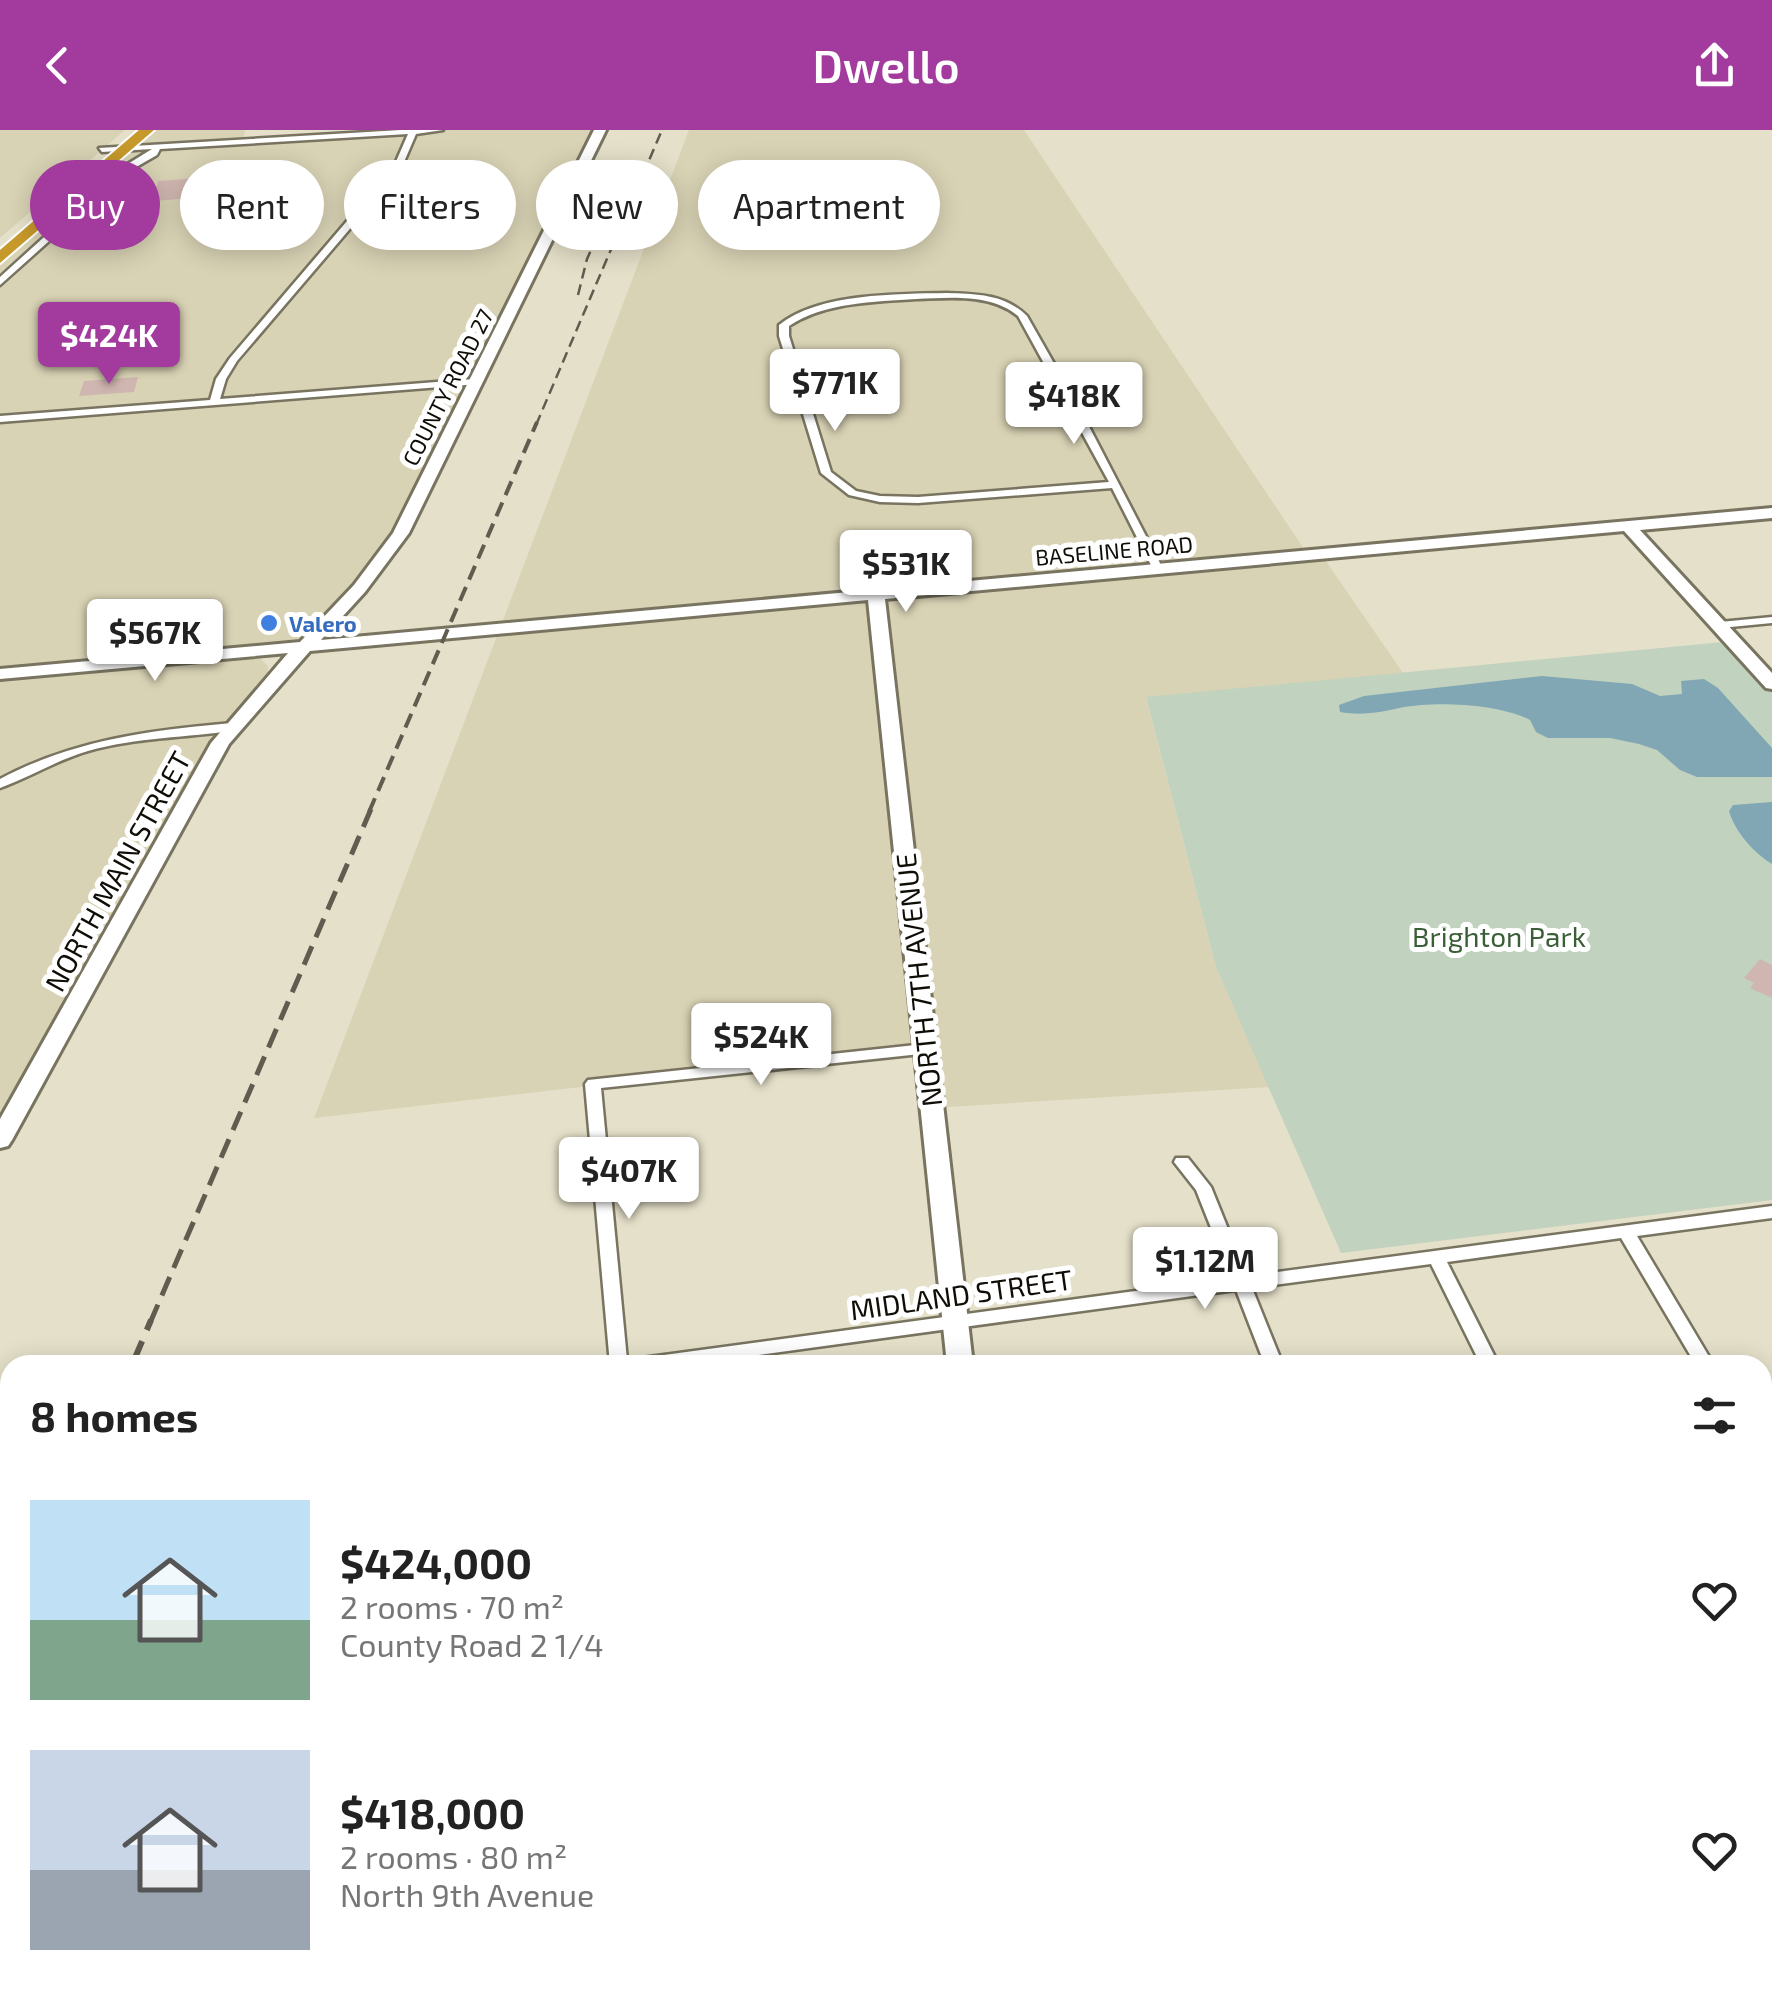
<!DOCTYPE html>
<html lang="en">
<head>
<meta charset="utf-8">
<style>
  body { margin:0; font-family:"Exo 2",sans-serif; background:#f6f6f6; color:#222; height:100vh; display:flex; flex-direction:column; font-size:38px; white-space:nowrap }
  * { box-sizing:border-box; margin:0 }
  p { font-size:32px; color:#767676 }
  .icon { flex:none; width:55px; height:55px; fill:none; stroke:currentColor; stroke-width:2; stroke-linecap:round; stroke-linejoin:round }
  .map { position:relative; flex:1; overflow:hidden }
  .panel { position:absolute; left:0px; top:1225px; width:1772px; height:642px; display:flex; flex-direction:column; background:#fff; border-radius:30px 30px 0 0; box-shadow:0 5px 25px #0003 }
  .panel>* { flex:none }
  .hud { position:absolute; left:30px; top:30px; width:1000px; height:90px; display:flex; gap:20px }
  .price { position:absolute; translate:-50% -85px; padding:0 22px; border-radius:10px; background:#fff; color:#222; font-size:32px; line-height:65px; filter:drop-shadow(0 2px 5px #0008) }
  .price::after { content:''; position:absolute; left:50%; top:60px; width:30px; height:22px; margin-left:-15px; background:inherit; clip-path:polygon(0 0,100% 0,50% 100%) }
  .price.on { background:#a33b9e; color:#fff }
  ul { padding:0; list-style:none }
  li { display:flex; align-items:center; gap:30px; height:250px; padding:0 30px }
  li span { display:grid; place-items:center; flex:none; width:280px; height:200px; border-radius:0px; color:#555 }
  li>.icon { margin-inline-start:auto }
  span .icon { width:120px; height:120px; fill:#fffc; stroke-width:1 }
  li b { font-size:42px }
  h2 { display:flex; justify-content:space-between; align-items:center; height:120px; padding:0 30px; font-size:42px }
  .tag { padding:0 35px; border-radius:45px; background:#fff; box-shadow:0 5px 25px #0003; font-size:35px; line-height:90px }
  .tag.on { background:#a33b9e; color:#fff }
  header { display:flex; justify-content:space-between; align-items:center; height:130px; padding:0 30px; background:#a33b9e; color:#fff; font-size:45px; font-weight:600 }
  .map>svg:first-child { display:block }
  .built { fill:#d9d3b5 }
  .green { fill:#c1d2bf }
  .water { fill:#81a7b4 }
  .building { fill:#d0b6b0 }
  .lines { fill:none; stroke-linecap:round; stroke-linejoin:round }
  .street-casing { stroke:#787460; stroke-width:5 }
  .secondary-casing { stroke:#787460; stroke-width:6 }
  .highway-casing { stroke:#fff; stroke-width:4 }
  .street { fill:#fff; fill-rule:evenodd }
  .secondary { fill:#fff; fill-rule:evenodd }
  .highway { fill:#c6992b; fill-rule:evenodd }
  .rail-far3 { stroke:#605c4f; stroke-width:2.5; stroke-dasharray:11 6; stroke-linecap:butt }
  .rail-far2 { stroke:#605c4f; stroke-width:4; stroke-dasharray:15 8; stroke-linecap:butt }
  .rail-far1 { stroke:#605c4f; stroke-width:5; stroke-dasharray:20 10; stroke-linecap:butt }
  .rail { stroke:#605c4f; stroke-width:6; stroke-dasharray:26 12; stroke-linecap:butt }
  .shop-dot { fill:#3f7fe0; stroke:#fff; stroke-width:4 }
  .labels { text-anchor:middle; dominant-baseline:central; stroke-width:10; stroke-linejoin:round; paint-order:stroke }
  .far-street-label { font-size:22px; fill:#0f0d06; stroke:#fff }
  .far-shop-label { font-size:22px; font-weight:bold; fill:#366cbe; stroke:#fff; text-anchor:start }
  .street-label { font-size:28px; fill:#0f0d06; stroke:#fff }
  .park-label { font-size:28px; fill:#3a5e36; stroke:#fff }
</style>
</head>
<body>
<header><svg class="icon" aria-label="back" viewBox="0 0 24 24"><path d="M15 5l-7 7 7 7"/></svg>Dwello<svg class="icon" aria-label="share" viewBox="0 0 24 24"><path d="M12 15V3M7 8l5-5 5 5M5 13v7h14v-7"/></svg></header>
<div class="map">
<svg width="1772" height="1866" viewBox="0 0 1772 1866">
  <rect width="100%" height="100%" fill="#e5e0c9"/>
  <path class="built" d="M0,0H125L0,108Z
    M147,0H245L243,11L439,0H600L401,403L307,516L257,525L268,536L267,555L244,581L0,1010V128Z
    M689,0H1024L1308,425L1321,424L1403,543L1146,568L1216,837L1269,957L932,978L925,917L314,988Z"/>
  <path class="green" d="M1734,511L1772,553V1070L1341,1123L1216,837L1146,567Z"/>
  <path class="water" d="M1542,546L1632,554L1660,566L1682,564L1681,551L1704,549L1718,558L1772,618V647H1697L1680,640L1657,620L1639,614L1610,608H1548L1536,602L1530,590C1501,574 1437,571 1404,577C1382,582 1362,586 1340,582L1339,575L1364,566Z
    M1772,672V734C1754,723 1735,702 1729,681L1733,675Z"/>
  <path class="building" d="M198,48L193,68L153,71L158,51Z
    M138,247L134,262L79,266L84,251Z
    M1760,829L1772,835V868L1750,858L1754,853L1744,848Z"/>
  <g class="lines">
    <defs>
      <path id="street" d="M401,0H443L416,4L401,39L237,231L226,249L220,269L475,249L478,250V254L0,292V286L210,270L216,249L230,228L394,36L408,4L160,19L157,25L124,44L0,155V147L118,40L152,19L102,22L99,18Z
        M947,163C976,164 1005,164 1027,186L1081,281L1163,439L1162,441L1153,439L1112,358L918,373L880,372L849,365L821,343L779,206V195C818,163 898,164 947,163ZM916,169C950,168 990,163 1018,186L1109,352L918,367L880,366L856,361L831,342L789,206V196C825,172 874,172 916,169Z
        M1772,487V493L1720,498L1714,495L1720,492Z
        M232,593L238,597L236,600C187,608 137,607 88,621C57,630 30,647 0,658V649C73,610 151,600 232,593Z
        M925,914L930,915L932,919L930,923L601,958L627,1230L1231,1148L1196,1060L1174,1032L1176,1028H1188L1211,1057L1247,1146L1772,1076V1088L1637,1106L1714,1235H1696L1621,1108L1447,1132L1499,1235H1481L1431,1134L1252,1158L1283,1235H1265L1236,1160L684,1235H610L585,954L588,950Z
        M1762,1322C1772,1327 1772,1342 1772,1354C1759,1349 1762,1335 1762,1322Z
        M1772,1442V1460L1762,1461V1444Z
        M1772,1605V1625L1762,1627V1607Z
        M248,1858H270L269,1866H247Z
        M307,1858H372L369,1866H303Z
        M665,1858H687L688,1866H666Z
        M1509,1858H1532L1535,1866H1512Z"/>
      <path id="secondary" d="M594,0H606L409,403L365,462L321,510L1772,378V388L1640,400L1772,543V559L1766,558L1624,401L885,469L973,1235H947L868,470L310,521L229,614L12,1010L8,1016L0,1018V989L211,613L288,523L0,549V539L300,512L354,455L393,403Z
        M1084,1858H1118L1120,1866H1086Z"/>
      <path id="highway" d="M139,0H154L0,133V120Z"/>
    </defs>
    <use href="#street" class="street-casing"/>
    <use href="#secondary" class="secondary-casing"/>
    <use href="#highway" class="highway-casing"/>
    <use href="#street" class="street"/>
    <use href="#secondary" class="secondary"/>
    <use href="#highway" class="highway"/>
    <path class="rail-far3" d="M578,165L587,129L605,89
      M536,295L662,0"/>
    <path class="rail-far2" d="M369,682L537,292"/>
    <path class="rail-far1" d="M150,1193L371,679"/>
    <path class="rail" d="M132,1235L151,1190
      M0,1541L10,1518"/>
  </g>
  <circle class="shop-dot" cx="269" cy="493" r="10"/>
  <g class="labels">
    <g class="far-street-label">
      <text transform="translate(447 257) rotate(-63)">COUNTY ROAD 27</text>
      <text transform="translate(1114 420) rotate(-5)">BASELINE ROAD</text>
    </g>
    <g class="far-shop-label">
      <text x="289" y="493">Valero</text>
    </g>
    <g class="street-label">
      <text transform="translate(117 741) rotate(-61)">NORTH MAIN STREET</text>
      <text transform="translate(918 850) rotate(-96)">NORTH 7TH AVENUE</text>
      <text transform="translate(961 1164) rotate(-8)">MIDLAND STREET</text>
    </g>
    <g class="park-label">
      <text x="1499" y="806">Brighton Park</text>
    </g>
  </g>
</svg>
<b class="price on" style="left:109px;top:257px">$424K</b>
<b class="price" style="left:835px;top:304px">$771K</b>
<b class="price" style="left:1074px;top:317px">$418K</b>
<b class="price" style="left:906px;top:485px">$531K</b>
<b class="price" style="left:155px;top:554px">$567K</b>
<b class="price" style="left:761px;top:958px">$524K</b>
<b class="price" style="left:629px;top:1092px">$407K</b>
<b class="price" style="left:1205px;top:1182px">$1.12M</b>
<div class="hud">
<a class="tag on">Buy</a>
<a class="tag">Rent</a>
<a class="tag">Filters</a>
<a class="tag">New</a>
<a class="tag">Apartment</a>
</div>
<section class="panel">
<h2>8 homes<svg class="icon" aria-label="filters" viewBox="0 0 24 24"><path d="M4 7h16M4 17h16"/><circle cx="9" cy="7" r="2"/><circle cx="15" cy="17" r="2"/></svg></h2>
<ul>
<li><span style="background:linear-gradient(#bfe0f5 60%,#7fa58c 0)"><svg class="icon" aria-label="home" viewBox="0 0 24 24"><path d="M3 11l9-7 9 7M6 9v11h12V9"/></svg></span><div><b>$424,000</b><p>2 rooms · 70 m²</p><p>County Road 2 1/4</p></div><svg class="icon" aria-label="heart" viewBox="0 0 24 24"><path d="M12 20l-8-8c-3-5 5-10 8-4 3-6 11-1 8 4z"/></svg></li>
<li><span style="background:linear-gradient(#c9d6e8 60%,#9aa5b1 0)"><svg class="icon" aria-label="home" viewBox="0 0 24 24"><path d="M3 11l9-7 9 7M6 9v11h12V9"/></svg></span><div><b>$418,000</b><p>2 rooms · 80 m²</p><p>North 9th Avenue</p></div><svg class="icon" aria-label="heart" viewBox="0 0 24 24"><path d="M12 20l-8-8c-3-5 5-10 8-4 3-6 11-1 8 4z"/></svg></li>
</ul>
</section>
</div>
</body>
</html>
